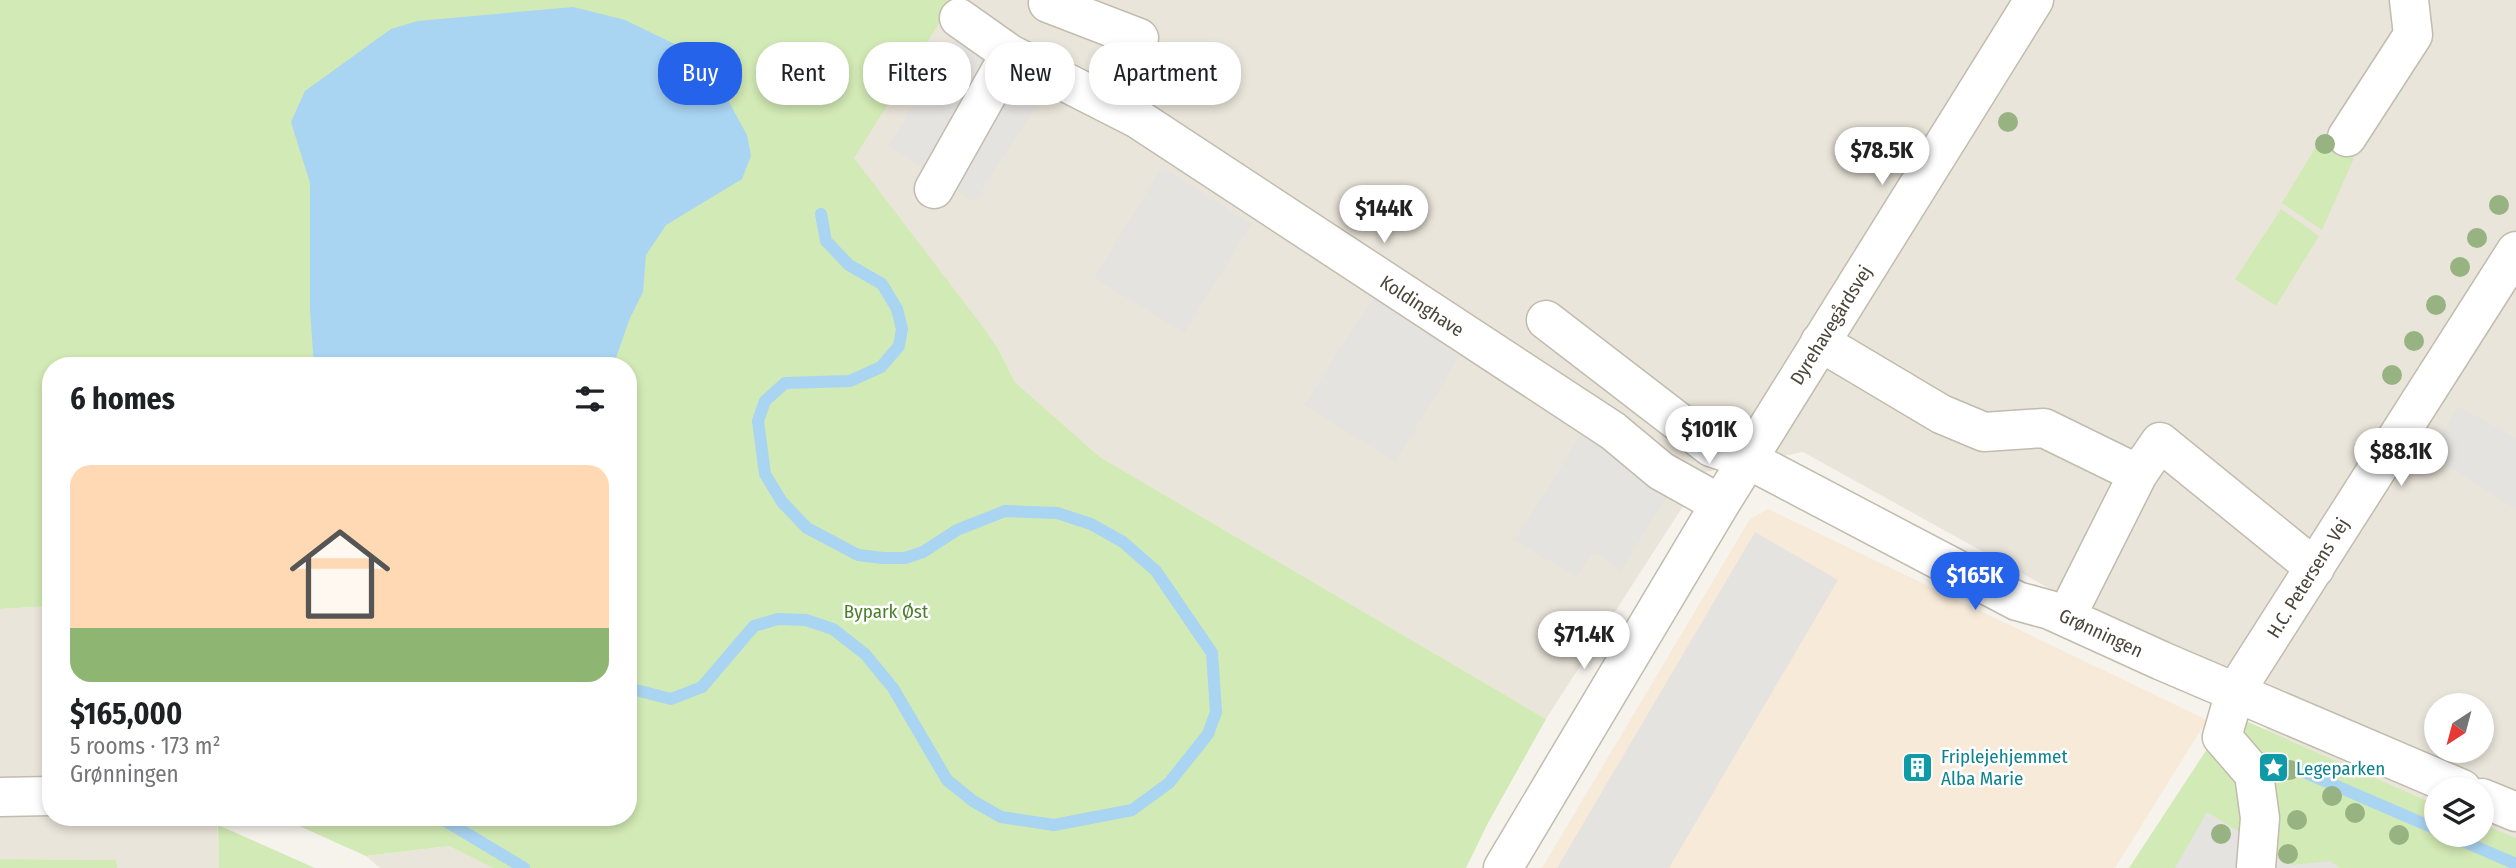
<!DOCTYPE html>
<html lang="en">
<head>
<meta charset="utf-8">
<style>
  body { margin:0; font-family:"Fira Sans Condensed",sans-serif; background:#f2f2f2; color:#202124; height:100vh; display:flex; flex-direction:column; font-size:26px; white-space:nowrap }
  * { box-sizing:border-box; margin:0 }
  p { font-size:23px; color:#757577 }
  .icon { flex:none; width:38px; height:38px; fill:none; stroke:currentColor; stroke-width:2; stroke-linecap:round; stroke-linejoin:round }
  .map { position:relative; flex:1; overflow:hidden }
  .sheet { position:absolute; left:42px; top:357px; width:595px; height:469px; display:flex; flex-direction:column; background:#fff; border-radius:28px; box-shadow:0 4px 10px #0003 }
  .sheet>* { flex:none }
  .guide { position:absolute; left:658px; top:42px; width:665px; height:63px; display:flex; gap:14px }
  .needle { width:46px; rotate:216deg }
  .controls { position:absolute; left:2424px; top:693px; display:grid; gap:14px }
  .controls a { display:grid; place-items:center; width:70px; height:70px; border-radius:50%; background:#fff; box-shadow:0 4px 10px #0003; font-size:35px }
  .price { position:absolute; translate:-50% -60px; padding:0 16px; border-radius:24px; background:#fff; color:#222; font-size:23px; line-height:46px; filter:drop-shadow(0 2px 4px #0008) }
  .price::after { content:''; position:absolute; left:50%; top:42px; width:21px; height:16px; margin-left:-10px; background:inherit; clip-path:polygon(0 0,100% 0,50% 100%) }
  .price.active { background:#2563eb; color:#fff }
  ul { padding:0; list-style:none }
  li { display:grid; align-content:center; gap:14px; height:371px; padding:0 28px }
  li+li { border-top:2px solid #e0e0e0 }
  li span { display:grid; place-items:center; height:217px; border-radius:21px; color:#555 }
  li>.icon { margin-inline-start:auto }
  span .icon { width:126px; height:126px; fill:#fffc; stroke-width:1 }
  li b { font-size:30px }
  h2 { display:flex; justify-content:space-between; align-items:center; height:84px; padding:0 28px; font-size:30px }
  .pill { padding:0 24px; border-radius:28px; background:#fff; box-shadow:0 4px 10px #0003; font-size:24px; line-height:63px }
  .pill.active { background:#2563eb; color:#fff }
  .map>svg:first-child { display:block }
  .residential { fill:#eae5da; fill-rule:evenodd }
  .commercial { fill:#f7ead8 }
  .green { fill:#d2eab5 }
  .parking { fill:#e5e3e0 }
  .water { fill:#a9d4f2 }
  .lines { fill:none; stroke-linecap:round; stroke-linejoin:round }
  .stream { stroke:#a9d4f2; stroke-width:12 }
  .minor-casing { stroke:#c2bbae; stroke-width:41 }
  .minor { stroke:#fff; stroke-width:38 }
  .tree { fill:#97b381 }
  .labels { text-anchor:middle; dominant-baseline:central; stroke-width:5; stroke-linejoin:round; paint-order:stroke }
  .street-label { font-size:19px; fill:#4b4439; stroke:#fff }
  .park-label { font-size:19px; fill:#4a7f2a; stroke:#fff }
  .culture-label { font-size:19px; fill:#0d838f; stroke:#fff; text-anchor:start }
</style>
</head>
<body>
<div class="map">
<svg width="2516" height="868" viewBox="0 0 2516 868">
  <rect width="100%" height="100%" fill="#f6f3ec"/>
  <path class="residential" d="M954,0H2516V841L2482,826V789H2436V806L2267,730L2215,663L2054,591L1803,452L1705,472L1546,719L1100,457L1015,382L999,350L984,328L853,158ZM2436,705H2482V751H2436Z
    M51,606V817H217L219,868H117L115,860L0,859V609Z
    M449,846L493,868H380L366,856Z"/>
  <path class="commercial" d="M1768,509L2207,720L2115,868H1542L1750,519Z"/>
  <path class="green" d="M0,0H954L854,158L984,328L999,350L1015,382L1100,457L1546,719L1488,823L1466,868H493L449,846L366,856L297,825L291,817H628V366H51V606L0,609Z
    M2323,135L2354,158L2322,230L2282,203Z
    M2281,209L2319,236L2276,306L2235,279Z
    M2230,714L2436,805V835H2482V824L2516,838V868H2129Z
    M218,825L315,868H219Z
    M0,859L116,860L117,868H0Z"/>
  <path class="parking" d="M957,35L1046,92L975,202L888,146Z
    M1162,167L1252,224L1184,333L1094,278Z
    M1373,298L1460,356L1395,462L1304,405Z
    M2458,406L2516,438V509L2430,455Z
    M1582,433L1668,496L1620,571L1594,551L1576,577L1515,540Z
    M1755,532L1838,580L1669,868H1557Z
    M2207,812L2293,865L2330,861L2340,868H2175Z"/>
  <path class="water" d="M573,7L625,20L689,51L711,69L747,135L751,156L742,179L666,225L646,255L643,292L630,318L613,366H314L310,310V183L291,122L305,91L391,29L418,21Z"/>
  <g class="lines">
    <path class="stream" d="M628,688L671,699L702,687L754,626L778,619L806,620L833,629L865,654L893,688L947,780L973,801L1001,817L1054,825L1132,810L1169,783L1208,734L1216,712L1212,653L1156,571L1123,542L1091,524L1057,513L1005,511L957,530L923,552L905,558H883L858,555L807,528L782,502L765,474L758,421L765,401L785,383L850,381L881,367L899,346L902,329L897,309L882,284L849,265L826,241L821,214
      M2304,772L2436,829
      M439,817L524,868
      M2449,835L2516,864"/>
    <defs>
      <path id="minor" d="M1049,0L1048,3L1139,38
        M959,18L1010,54L1138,119L1613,431L1661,471L1720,504
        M2347,137L2413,35L2409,0
        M934,189L1010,54
        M1546,320L1711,447L1749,460L2017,601L2050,610L2162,661L2462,789
        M1820,342L1941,414L1984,432L2044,428L2138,474L2066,617
        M2138,474L2160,442L2315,568
        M0,797L51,796
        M2482,798L2516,812
        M2256,867L2260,818L2254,774L2222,737L2235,692L2516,251
        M1503,868L1720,504L2034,0"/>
    </defs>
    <use href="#minor" class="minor-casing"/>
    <use href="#minor" class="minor"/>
  </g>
  <g class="tree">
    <circle cx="2008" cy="122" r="10"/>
    <circle cx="2325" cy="144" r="10"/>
    <circle cx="2499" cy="205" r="10"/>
    <circle cx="2477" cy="238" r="10"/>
    <circle cx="2460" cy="267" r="10"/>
    <circle cx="2436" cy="305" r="10"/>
    <circle cx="2414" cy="341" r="10"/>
    <circle cx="2392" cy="375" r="10"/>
    <circle cx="2290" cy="770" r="10"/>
    <circle cx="2332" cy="796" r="10"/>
    <circle cx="2355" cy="813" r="10"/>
    <circle cx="2297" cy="820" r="10"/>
    <circle cx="2221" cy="834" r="10"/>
    <circle cx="2399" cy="835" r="10"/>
    <circle cx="2288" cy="854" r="10"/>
  </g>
  <defs>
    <symbol id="building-square" viewBox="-11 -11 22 22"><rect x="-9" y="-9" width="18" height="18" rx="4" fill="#0f9aa8" stroke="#fff"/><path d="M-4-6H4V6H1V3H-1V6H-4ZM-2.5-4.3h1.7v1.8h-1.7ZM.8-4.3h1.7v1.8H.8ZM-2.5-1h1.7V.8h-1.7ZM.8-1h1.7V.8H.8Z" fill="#fff"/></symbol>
    <symbol id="sight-square" viewBox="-11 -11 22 22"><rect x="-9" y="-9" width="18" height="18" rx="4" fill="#0f9aa8" stroke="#fff"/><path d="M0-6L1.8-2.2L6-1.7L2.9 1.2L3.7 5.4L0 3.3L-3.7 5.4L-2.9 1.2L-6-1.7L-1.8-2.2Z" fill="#fff"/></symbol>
  </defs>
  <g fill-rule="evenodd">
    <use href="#building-square" x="1900" y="750" width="35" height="35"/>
    <use href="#sight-square" x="2256" y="750" width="35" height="35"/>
  </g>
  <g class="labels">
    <g class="street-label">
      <text transform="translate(1422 306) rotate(33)">Koldinghave</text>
      <text transform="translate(1831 325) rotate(-58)">Dyrehavegårdsvej</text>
      <text transform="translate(2308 578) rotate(-58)">H.C. Petersens Vej</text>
      <text transform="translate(2101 633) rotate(25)">Grønningen</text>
    </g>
    <g class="park-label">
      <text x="886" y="611">Bypark Øst</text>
    </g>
    <g class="culture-label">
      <text x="1941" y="756">Friplejehjemmet<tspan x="1941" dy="22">Alba Marie</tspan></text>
      <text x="2296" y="768">Legeparken</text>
    </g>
  </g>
</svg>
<div class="controls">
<a><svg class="needle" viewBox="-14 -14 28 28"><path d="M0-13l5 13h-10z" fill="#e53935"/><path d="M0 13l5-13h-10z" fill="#757577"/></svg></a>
<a><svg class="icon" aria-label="layers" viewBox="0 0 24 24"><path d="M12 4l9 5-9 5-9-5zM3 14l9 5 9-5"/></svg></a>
</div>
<b class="price" style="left:1882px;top:187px">$78.5K</b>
<b class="price" style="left:1384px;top:245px">$144K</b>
<b class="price" style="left:1709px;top:466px">$101K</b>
<b class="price" style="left:2401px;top:488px">$88.1K</b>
<b class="price active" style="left:1975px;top:612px">$165K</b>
<b class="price" style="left:1584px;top:671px">$71.4K</b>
<div class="guide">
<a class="pill active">Buy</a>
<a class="pill">Rent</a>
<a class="pill">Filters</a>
<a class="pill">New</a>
<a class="pill">Apartment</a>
</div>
<section class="sheet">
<h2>6 homes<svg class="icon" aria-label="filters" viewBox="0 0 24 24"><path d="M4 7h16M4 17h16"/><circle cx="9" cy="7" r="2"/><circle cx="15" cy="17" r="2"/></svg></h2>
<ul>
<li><span style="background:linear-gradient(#ffd9b3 75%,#8fb573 0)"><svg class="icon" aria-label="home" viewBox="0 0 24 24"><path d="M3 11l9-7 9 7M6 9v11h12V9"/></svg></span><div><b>$165,000</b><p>5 rooms · 173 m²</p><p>Grønningen</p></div></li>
</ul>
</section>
</div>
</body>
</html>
